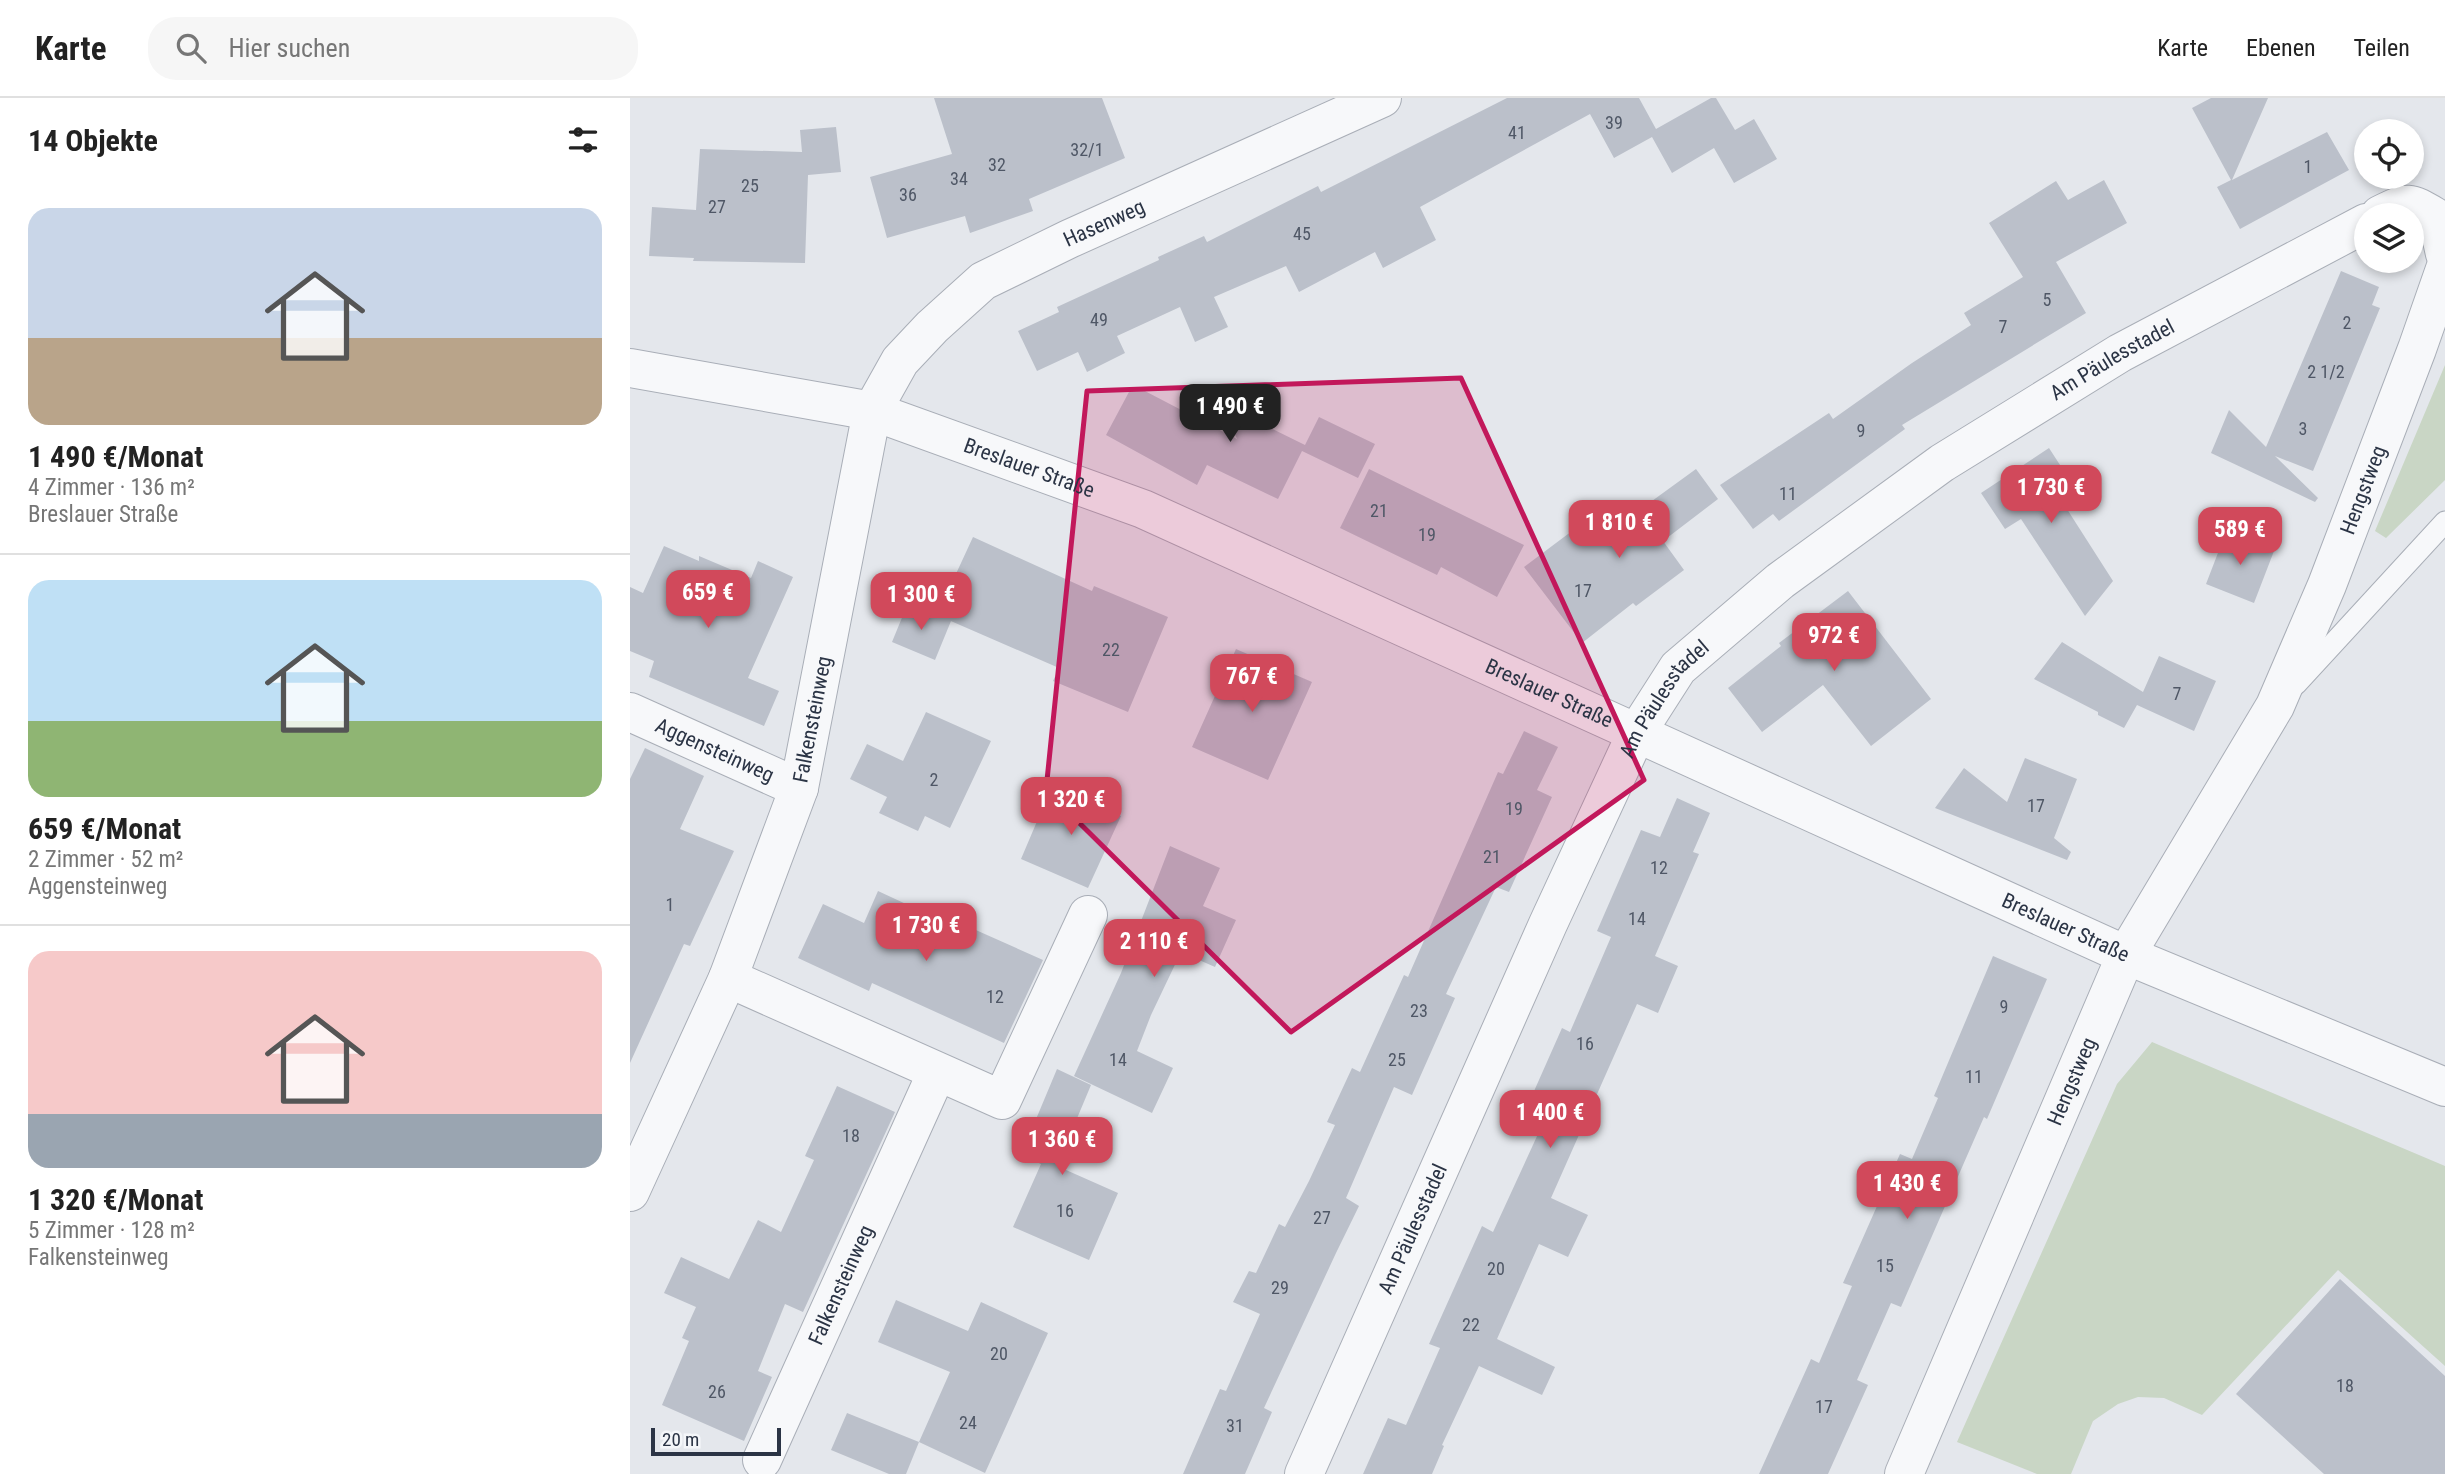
<!DOCTYPE html>
<html lang="de">
<head>
<meta charset="utf-8">
<style>
  body { margin:0; font-family:"Roboto Condensed",sans-serif; background:#f6f6f6; color:#222; height:100vh; display:flex; flex-direction:column; font-size:26px; white-space:nowrap }
  * { box-sizing:border-box; margin:0 }
  p { font-size:23px; color:#767676 }
  .icon { flex:none; width:38px; height:38px; fill:none; stroke:currentColor; stroke-width:2; stroke-linecap:round; stroke-linejoin:round }
  .map { position:relative; flex:1; overflow:hidden }
  .panel { display:flex; flex-direction:column; background:#fff; width:630px }
  .panel>* { flex:none }
  .tools { position:absolute; left:1724px; top:21px; display:grid; gap:14px }
  .tools a { display:grid; place-items:center; width:70px; height:70px; border-radius:50%; background:#fff; box-shadow:0 4px 10px #0003; font-size:35px }
  .scale { position:absolute; left:21px; bottom:18px; width:130px; box-sizing:border-box; padding-left:7px; border:4px solid #2b3445; border-top:0; font-size:19px; line-height:24px; white-space:nowrap; color:#2b3445; -webkit-text-stroke:5px #f4f6f9; paint-order:stroke }
  .price { position:absolute; translate:-50% -60px; padding:0 16px; border-radius:14px; background:#d1495b; color:#fff; font-size:23px; line-height:46px; filter:drop-shadow(0 2px 4px #0008) }
  .price::after { content:''; position:absolute; left:50%; top:42px; width:21px; height:16px; margin-left:-10px; background:inherit; clip-path:polygon(0 0,100% 0,50% 100%) }
  .price.active { background:#222; color:#fff }
  ul { padding:0; list-style:none }
  li { display:grid; align-content:center; gap:14px; height:371px; padding:0 28px }
  li+li { border-top:2px solid #e0e0e0 }
  li span { display:grid; place-items:center; height:217px; border-radius:21px; color:#555 }
  li>.icon { margin-inline-start:auto }
  span .icon { width:126px; height:126px; fill:#fffc; stroke-width:1 }
  li b { font-size:30px }
  h2 { display:flex; justify-content:space-between; align-items:center; height:84px; padding:0 28px; font-size:30px }
  header { display:flex; align-items:center; gap:42px; box-sizing:border-box; height:98px; padding:0 35px; background:#fff; border-bottom:2px solid #e0e0e0 }
  header strong { font-size:33px }
  nav { display:flex; gap:38px; margin-inline-start:auto; font-size:24px }
  .search { width:490px; height:63px; background:#f6f6f6; display:flex; align-items:center; gap:18px; box-sizing:border-box; padding:0 24px; border-radius:28px; color:#767676; font-size:26px }
  main { display:flex; flex:1; min-height:0 }
  .map>svg:first-child { display:block }
  .green { fill:#c9d6c5 }
  .building { fill:#bbc0ca }
  .lines { fill:none; stroke-linecap:round; stroke-linejoin:round }
  .lane-casing { stroke:#a9aeb7; stroke-width:23 }
  .street-casing { stroke:#a9aeb7; stroke-width:40 }
  .lane { stroke:#f7f8fa; stroke-width:21 }
  .street { stroke:#f7f8fa; stroke-width:38 }
  .marked { fill:#c2185b; fill-opacity:0.2; stroke:#c2185b; stroke-width:5; stroke-linejoin:round }
  .labels { text-anchor:middle; dominant-baseline:central; stroke-width:5; stroke-linejoin:round; paint-order:stroke }
  .number-label { font-size:18px; fill:#4f5766 }
  .street-label { font-size:21px; fill:#2b3445; stroke:#f4f6f9 }
</style>
</head>
<body>
<header>
<strong>Karte</strong>
<div class="search"><svg class="icon" aria-label="search" viewBox="0 0 24 24"><circle cx="10" cy="10" r="6"/><path d="M15 15l6 6"/></svg>Hier suchen</div>
<nav><a>Karte</a><a>Ebenen</a><a>Teilen</a></nav>
</header>
<main>
<section class="panel">
<h2>14 Objekte<svg class="icon" aria-label="filters" viewBox="0 0 24 24"><path d="M4 7h16M4 17h16"/><circle cx="9" cy="7" r="2"/><circle cx="15" cy="17" r="2"/></svg></h2>
<ul>
<li><span style="background:linear-gradient(#c9d6e8 60%,#b9a48a 0)"><svg class="icon" aria-label="home" viewBox="0 0 24 24"><path d="M3 11l9-7 9 7M6 9v11h12V9"/></svg></span><div><b>1 490 €/Monat</b><p>4 Zimmer · 136 m²</p><p>Breslauer Straße</p></div></li>
<li><span style="background:linear-gradient(#bfe0f5 65%,#8fb573 0)"><svg class="icon" aria-label="home" viewBox="0 0 24 24"><path d="M3 11l9-7 9 7M6 9v11h12V9"/></svg></span><div><b>659 €/Monat</b><p>2 Zimmer · 52 m²</p><p>Aggensteinweg</p></div></li>
<li><span style="background:linear-gradient(#f6c9c9 75%,#9aa5b1 0)"><svg class="icon" aria-label="home" viewBox="0 0 24 24"><path d="M3 11l9-7 9 7M6 9v11h12V9"/></svg></span><div><b>1 320 €/Monat</b><p>5 Zimmer · 128 m²</p><p>Falkensteinweg</p></div></li>
</ul>
</section>
<div class="map">
<svg width="1815" height="1376" viewBox="0 0 1815 1376">
  <rect width="100%" height="100%" fill="#e4e7ec"/>
  <path class="green" d="M1815,267V382L1756,440L1745,433Z
    M1522,944L1815,1068V1268L1708,1172L1572,1317L1534,1300L1508,1299L1488,1306L1463,1323L1441,1376H1407L1327,1344L1487,986Z"/>
  <path class="building" d="M304,0H472L495,60L399,101L403,113L340,135L335,118L257,140L240,79L322,56Z
    M877,0H1009L1026,31L1081,0H1086L1105,32L1124,21L1147,61L1104,85L1084,50L1042,75L1022,39L984,60L960,16L790,109L806,142L753,170L745,154L669,194L656,168L584,199L598,229L565,244L550,209L487,238L495,255L457,274L448,254L407,273L388,233L429,214L427,209L529,162L528,159L574,138L577,144L688,88L691,94Z
    M1581,0H1638L1602,82L1697,34L1719,72L1610,131L1587,89L1601,82L1562,10Z
    M206,29L211,74L178,77L175,165L63,163L64,160L19,158L22,109L66,112L70,51L172,54L170,32Z
    M1474,82L1497,125L1426,164L1456,215L1272,327L1275,331L1149,423L1143,416L1123,431L1090,387L1199,315L1203,321L1282,265L1341,227L1334,215L1393,179L1359,125L1426,83L1438,102Z
    M1711,173L1749,189L1742,207L1750,210L1683,373L1645,358L1688,400L1685,404L1581,355L1599,312L1636,349Z
    M500,292H513L607,341L592,306L675,347L689,319L745,346L728,380L672,353L648,401L577,367L567,387L476,337Z
    M1419,350L1443,387L1428,397L1483,483L1455,518L1391,421L1375,431L1351,395Z
    M739,371L894,447L867,499L811,469L807,477L710,430Z
    M1066,371L1088,401L1033,443L1054,472L1006,508L1003,505L952,545L894,469L946,430L960,448Z
    M1596,434L1644,453L1624,505L1576,486Z
    M343,439L462,493L464,488L538,519L498,614L423,583L429,570L307,517Z
    M34,448L69,463V458L121,480L128,463L163,479L118,580L149,593L134,628L19,579L24,563L0,553V489L13,495Z
    M1218,493L1301,601L1241,648L1193,587L1132,634L1098,590L1151,548L1149,545Z
    M278,505L321,523L305,562L262,544Z
    M1432,544L1513,594L1529,558L1586,583L1564,633L1507,607L1494,630L1468,617V614L1404,581Z
    M606,551L682,584L638,682L562,649Z
    M296,614L361,643L320,730L295,718L288,733L249,715L257,699L220,681L237,646L273,663Z
    M894,633L928,649L907,692L922,699L879,794L866,789L816,896L825,900L782,997L764,989L716,1100L729,1108L706,1155L634,1310L642,1314L615,1376H553L590,1291L596,1293L630,1216L603,1204L619,1173L626,1175L649,1126L655,1129L679,1083L705,1027L697,1024L722,970L730,974L774,877L778,879L868,674L873,676Z
    M15,650L74,678L50,731L104,753L60,848L54,846L0,965V681Z
    M1395,660L1447,681L1424,740L1441,754L1437,762L1305,710L1334,670L1377,704Z
    M422,688L491,718L458,790L391,761Z
    M1047,700L1080,715L1063,754L1069,756L1025,858L1048,868L1028,915L1007,906L921,1100L958,1117L938,1159L909,1146L867,1241L925,1269L912,1297L849,1268L812,1347L814,1348L802,1376H733L758,1320L776,1327L810,1250L799,1246L852,1128L863,1134L908,1036L889,1027L932,930L940,934L981,839L967,833L1011,732L1030,739Z
    M540,748L590,770L573,808L606,822L585,869L551,854L521,917L507,953L543,970L522,1015L444,978L491,875Z
    M248,793L319,826L321,821L413,862L374,945L242,885L239,893L168,860L193,806L234,825Z
    M1363,858L1417,881L1357,1021L1354,1019L1271,1209L1261,1205L1227,1282L1238,1287L1198,1376H1129L1181,1261L1189,1265L1222,1188L1213,1185L1270,1056L1282,1061L1308,1000L1304,998Z
    M427,971L461,987L427,1068L488,1095L459,1162L383,1129L411,1066L391,1057Z
    M207,988L265,1014L173,1214L155,1206L128,1273L142,1279L114,1343L32,1307L59,1243L52,1240L66,1209L34,1195L51,1159L99,1181L128,1122L151,1134L184,1062L175,1058Z
    M1710,1181L1815,1278V1376H1694L1606,1296Z
    M266,1202L338,1233L351,1204L418,1235L355,1375L289,1344L320,1274L248,1244Z
    M217,1315L289,1344L276,1376H259L201,1352Z"/>
  <g class="lines">
    <defs>
      <path id="lane" d="M1666,586L1815,424"/>
      <g id="street">
        <path d="M1750,117C1779,102 1780,104 1807,120L1815,156"/>
        <path id="s1" d="M0,270L242,313L513,411L1496,857L1815,989"/>
        <path id="s2" d="M0,614L169,690"/>
        <path d="M98,880L372,1002L458,817"/>
        <path id="s3" d="M0,1094L98,880L169,690L242,313L270,263L302,229L353,183L439,141L752,0"/>
        <path id="s4" d="M132,1362L307,974"/>
        <path id="s5" d="M674,1376L918,826L1007,634L1048,570L1150,483L1312,365L1490,255L1736,125"/>
        <path id="s6" d="M1274,1376L1496,857L1645,608L1697,487L1787,251L1815,171"/>
      </g>
    </defs>
    <use href="#lane" class="lane-casing"/>
    <use href="#street" class="street-casing"/>
    <use href="#lane" class="lane"/>
    <use href="#street" class="street"/>
  </g>
  <path class="marked" d="M831,280L1014,682L661,934L416,692L457,293Z"/>
  <g class="labels">
    <g class="number-label">
      <text x="984" y="24">39</text>
      <text x="887" y="34">41</text>
      <text x="457" y="51">32/1</text>
      <text x="367" y="66">32</text>
      <text x="1678" y="68">1</text>
      <text x="329" y="80">34</text>
      <text x="120" y="87">25</text>
      <text x="278" y="96">36</text>
      <text x="87" y="108">27</text>
      <text x="672" y="135">45</text>
      <text x="1417" y="201">5</text>
      <text x="469" y="221">49</text>
      <text x="1717" y="224">2</text>
      <text x="1373" y="228">7</text>
      <text x="1696" y="273">2 1/2</text>
      <text x="1673" y="330">3</text>
      <text x="1231" y="332">9</text>
      <text x="1158" y="395">11</text>
      <text x="749" y="412">21</text>
      <text x="797" y="436">19</text>
      <text x="953" y="492">17</text>
      <text x="481" y="551">22</text>
      <text x="1547" y="595">7</text>
      <text x="304" y="681">2</text>
      <text x="1406" y="707">17</text>
      <text x="884" y="710">19</text>
      <text x="862" y="758">21</text>
      <text x="1029" y="769">12</text>
      <text x="40" y="806">1</text>
      <text x="1007" y="820">14</text>
      <text x="365" y="898">12</text>
      <text x="1374" y="908">9</text>
      <text x="789" y="912">23</text>
      <text x="955" y="945">16</text>
      <text x="488" y="961">14</text>
      <text x="767" y="961">25</text>
      <text x="1344" y="978">11</text>
      <text x="221" y="1037">18</text>
      <text x="435" y="1112">16</text>
      <text x="692" y="1119">27</text>
      <text x="1255" y="1167">15</text>
      <text x="866" y="1170">20</text>
      <text x="650" y="1189">29</text>
      <text x="841" y="1226">22</text>
      <text x="369" y="1255">20</text>
      <text x="1715" y="1287">18</text>
      <text x="87" y="1293">26</text>
      <text x="1194" y="1308">17</text>
      <text x="338" y="1324">24</text>
      <text x="605" y="1327">31</text>
    </g>
    <g class="street-label">
      <text stroke="none"><textPath href="#s3" startOffset="1129">Hasenweg</textPath></text>
      <text stroke="none"><textPath href="#s5" startOffset="1423">Am Päulesstadel</textPath></text>
      <text stroke="none"><textPath href="#s1" startOffset="413">Breslauer Straße</textPath></text>
      <text stroke="none"><textPath href="#s6" startOffset="1088">Hengstweg</textPath></text>
      <text stroke="none"><textPath href="#s1" startOffset="980">Breslauer Straße</textPath></text>
      <text stroke="none"><textPath href="#s5" startOffset="856">Am Päulesstadel</textPath></text>
      <text stroke="none"><textPath href="#s3" startOffset="508">Falkensteinweg</textPath></text>
      <text stroke="none"><textPath href="#s2" startOffset="93">Aggensteinweg</textPath></text>
      <text stroke="none"><textPath href="#s1" startOffset="1547">Breslauer Straße</textPath></text>
      <text stroke="none"><textPath href="#s6" startOffset="427">Hengstweg</textPath></text>
      <text stroke="none"><textPath href="#s5" startOffset="268">Am Päulesstadel</textPath></text>
      <text stroke="none"><textPath href="#s4" startOffset="192">Falkensteinweg</textPath></text>
    </g>
  </g>
</svg>
<div class="tools">
<a><svg class="icon" aria-label="locate" viewBox="0 0 24 24"><circle cx="12" cy="12" r="6"/><path d="M12 2v4M12 18v4M2 12h4M18 12h4"/></svg></a>
<a><svg class="icon" aria-label="layers" viewBox="0 0 24 24"><path d="M12 4l9 5-9 5-9-5zM3 14l9 5 9-5"/></svg></a>
</div>
<div class="scale">20 m</div>
<b class="price active" style="left:600px;top:346px">1 490 €</b>
<b class="price" style="left:1421px;top:427px">1 730 €</b>
<b class="price" style="left:989px;top:462px">1 810 €</b>
<b class="price" style="left:1610px;top:469px">589 €</b>
<b class="price" style="left:78px;top:532px">659 €</b>
<b class="price" style="left:291px;top:534px">1 300 €</b>
<b class="price" style="left:1204px;top:575px">972 €</b>
<b class="price" style="left:622px;top:616px">767 €</b>
<b class="price" style="left:441px;top:739px">1 320 €</b>
<b class="price" style="left:296px;top:865px">1 730 €</b>
<b class="price" style="left:524px;top:881px">2 110 €</b>
<b class="price" style="left:920px;top:1052px">1 400 €</b>
<b class="price" style="left:432px;top:1079px">1 360 €</b>
<b class="price" style="left:1277px;top:1123px">1 430 €</b>
</div>
</main>
</body>
</html>
